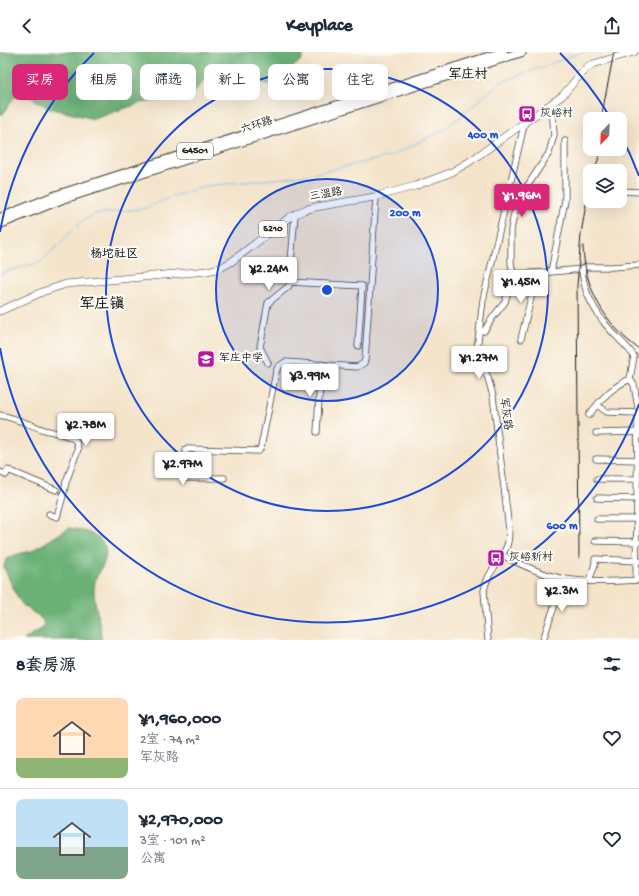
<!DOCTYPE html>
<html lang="zh">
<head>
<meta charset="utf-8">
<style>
  body { margin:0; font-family:"Gochi Hand","LXGW WenKai TC",sans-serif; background:#f6f6f7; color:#1f2937; height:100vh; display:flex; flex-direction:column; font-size:15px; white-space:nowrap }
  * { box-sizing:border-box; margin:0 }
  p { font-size:13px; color:#747a83 }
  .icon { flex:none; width:22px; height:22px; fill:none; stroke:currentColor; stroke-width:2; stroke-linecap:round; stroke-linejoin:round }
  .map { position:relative; height:588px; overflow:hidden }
  .side { display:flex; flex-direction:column; background:#fff; flex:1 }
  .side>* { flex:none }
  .top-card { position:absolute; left:12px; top:12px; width:400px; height:36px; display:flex; gap:8px }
  .needle { width:26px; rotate:203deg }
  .tools { position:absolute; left:583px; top:60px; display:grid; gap:8px }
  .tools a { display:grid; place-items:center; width:44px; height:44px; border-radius:8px; background:#fff; box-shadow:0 4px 16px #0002; font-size:20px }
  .price { position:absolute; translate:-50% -34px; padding:0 9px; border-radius:4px; background:#fff; color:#222; font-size:13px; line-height:26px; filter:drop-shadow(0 1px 2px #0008) }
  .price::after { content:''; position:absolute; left:50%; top:24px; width:12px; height:9px; margin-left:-6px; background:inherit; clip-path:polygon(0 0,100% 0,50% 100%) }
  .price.active { background:#db2777; color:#fff }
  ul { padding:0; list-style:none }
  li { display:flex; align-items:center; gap:12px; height:100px; padding:0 16px }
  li+li { border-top:1px solid #e0e1e3 }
  li span { display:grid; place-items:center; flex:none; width:112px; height:80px; border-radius:8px; color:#555 }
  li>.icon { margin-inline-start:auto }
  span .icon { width:48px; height:48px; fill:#fffc; stroke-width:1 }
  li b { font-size:17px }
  h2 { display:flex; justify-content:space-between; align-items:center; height:48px; padding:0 16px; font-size:17px }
  .tag { padding:0 14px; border-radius:8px; background:#fff; box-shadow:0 4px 16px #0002; font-size:14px; line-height:36px }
  .tag.active { background:#db2777; color:#fff }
  header { display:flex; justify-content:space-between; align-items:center; height:52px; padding:0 16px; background:#fff; font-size:18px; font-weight:800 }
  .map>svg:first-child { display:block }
  .forest { fill:#6bb176; stroke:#446649 }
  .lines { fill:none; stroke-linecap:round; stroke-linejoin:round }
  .stream { stroke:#71bbea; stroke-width:1 }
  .minor-casing { stroke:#3c3a36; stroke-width:7 }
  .major-casing { stroke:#3c3a36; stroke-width:8 }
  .highway-casing { stroke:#3c3a36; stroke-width:10 }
  .minor { stroke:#fff; stroke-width:5.5 }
  .major { stroke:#fff; stroke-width:7 }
  .highway { stroke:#fff; stroke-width:8 }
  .rail { stroke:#1c1c1c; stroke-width:1 }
  .ring { fill:none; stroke:#1d4ed8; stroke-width:2 }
  .labels { text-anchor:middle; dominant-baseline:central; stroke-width:4; stroke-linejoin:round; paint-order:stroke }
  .shield { fill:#fdfcf7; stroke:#605f5e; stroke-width:1 }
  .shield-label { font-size:10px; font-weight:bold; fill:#1c1c1c }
  .poi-label { font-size:11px; fill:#1c1c1c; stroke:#fdfcf7; text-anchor:start }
  .street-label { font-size:11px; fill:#1c1c1c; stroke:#fdfcf7 }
  .neighbourhood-label { font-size:12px; font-weight:bold; fill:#1c1c1c; stroke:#fdfcf7 }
  .quarter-label { font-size:13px; font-weight:bold; fill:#1c1c1c; stroke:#fdfcf7 }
  .district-label { font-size:15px; font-weight:bold; fill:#1c1c1c; stroke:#fdfcf7 }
  .centre { fill:#1d4ed8; stroke:#fdfcf7; stroke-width:2 }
  .ring-label { font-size:12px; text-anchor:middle; font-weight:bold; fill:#1d4ed8; stroke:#fdfcf7; stroke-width:4; stroke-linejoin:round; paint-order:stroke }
</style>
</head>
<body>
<header><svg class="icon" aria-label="back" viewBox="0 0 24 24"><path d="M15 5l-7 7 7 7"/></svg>Keyplace<svg class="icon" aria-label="share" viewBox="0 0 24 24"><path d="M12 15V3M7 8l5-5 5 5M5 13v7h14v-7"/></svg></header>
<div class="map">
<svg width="639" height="588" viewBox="0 0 639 588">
  <rect width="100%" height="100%" fill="#fdfcf7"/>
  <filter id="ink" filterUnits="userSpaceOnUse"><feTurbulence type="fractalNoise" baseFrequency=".025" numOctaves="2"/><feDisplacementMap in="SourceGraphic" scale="8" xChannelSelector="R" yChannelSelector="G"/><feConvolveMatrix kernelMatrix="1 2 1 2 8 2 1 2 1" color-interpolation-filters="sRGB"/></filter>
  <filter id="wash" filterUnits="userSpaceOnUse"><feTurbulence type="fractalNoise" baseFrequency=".012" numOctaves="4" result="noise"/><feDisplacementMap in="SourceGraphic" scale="16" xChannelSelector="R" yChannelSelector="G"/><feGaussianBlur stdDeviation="0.9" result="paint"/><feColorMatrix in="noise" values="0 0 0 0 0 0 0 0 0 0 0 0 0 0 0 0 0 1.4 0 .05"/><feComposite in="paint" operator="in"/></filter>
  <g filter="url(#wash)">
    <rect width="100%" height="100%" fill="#f4e4ca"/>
    <path class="forest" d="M0,0H305L301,8L273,33L208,22L191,44L140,51L94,67L49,56L30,45H14L3,62H0Z
      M69,476C90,479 114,487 103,513C101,519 96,524 95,530C92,543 97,557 99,570C101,576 100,582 102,588H24L32,582L42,577L44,571L41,566L23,553L19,548L4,516L5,510L8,506L18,502L32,499Z"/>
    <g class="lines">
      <path class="stream" d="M0,223L2,221L41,210L82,169L96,162L146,156L166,147L206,134L303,124L391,104L445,77L501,30L583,0"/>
    </g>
  </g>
  <g filter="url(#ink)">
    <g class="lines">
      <defs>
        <path id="minor" d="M620,139L639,140
          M582,217C583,236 591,253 603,269C612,282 625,291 634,304L630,327L634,333L639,361
          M551,220L565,148V89
          M513,222L551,220L582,217L585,215H612L639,213
          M289,230L362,234L358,294
          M484,279L493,265L505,250L513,222L511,211V178L514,162L524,139L549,101L554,83L553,67L547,54
          M521,287L537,221
          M268,311L260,295L268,251L289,234L295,162
          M597,353L607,360L638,361L636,528
          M0,363C15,366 28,372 42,377C52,381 66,381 75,388C77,391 77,394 78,397L66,430L64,440L57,465L49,462
          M589,363C602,346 611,336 630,327
          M317,380L321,312
          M596,381L639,380
          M596,407L639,408
          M0,420L6,423L8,418L56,438
          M224,426H185L186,397L259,399L261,395L276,320L278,315L285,310L357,315L364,311L365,308L376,145
          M597,427H639
          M597,446L639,447
          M597,467H639
          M595,489L639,490
          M502,503C522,513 543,523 565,527C589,531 615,529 639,528
          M589,529L595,512V507L639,509
          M488,588L484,539C487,520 499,512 506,496C509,490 509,484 509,477L493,344L488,326L477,303V297L483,248L525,69
          M543,588L557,546L565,527"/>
        <path id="major" d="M0,259L42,240L66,232L207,219L220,216L231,210L290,165L304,158L316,155L374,145L415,134L450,121L469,110L562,44L587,15L593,12L634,0"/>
        <path id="highway" d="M0,166L57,143L503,0
          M0,172L60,148L522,0"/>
      </defs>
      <use href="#minor" class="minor-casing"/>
      <use href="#major" class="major-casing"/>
      <use href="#highway" class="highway-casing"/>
      <use href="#minor" class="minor"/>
      <use href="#major" class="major"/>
      <use href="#highway" class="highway"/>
      <path class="rail" d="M601,67L614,0
        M595,119L601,97
        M583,194C584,235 605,273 639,297
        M579,506L577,234L581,182L590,128"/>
    </g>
  </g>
  <circle cx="327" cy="238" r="111" fill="#1d4ed8" fill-opacity=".12"/>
  <g class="ring">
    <circle cx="327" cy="238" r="111"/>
    <circle cx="327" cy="238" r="221"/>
    <path d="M639 352A332 332 0 0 1 0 296M0 180A332 332 0 0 1 94 1M560 1A332 332 0 0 1 610 65M620 82A332 332 0 0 1 639 124"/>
  </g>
  <defs>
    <symbol id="bus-square" viewBox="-11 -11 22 22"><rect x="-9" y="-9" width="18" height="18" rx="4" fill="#b5179e" stroke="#fdfcf7"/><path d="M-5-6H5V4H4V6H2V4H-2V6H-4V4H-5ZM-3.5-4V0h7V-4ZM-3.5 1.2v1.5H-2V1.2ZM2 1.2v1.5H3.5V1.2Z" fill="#fff"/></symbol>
    <symbol id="school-square" viewBox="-11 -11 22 22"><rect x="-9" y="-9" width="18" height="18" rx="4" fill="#b5179e" stroke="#fdfcf7"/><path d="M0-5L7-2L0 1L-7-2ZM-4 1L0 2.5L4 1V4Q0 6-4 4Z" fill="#fff"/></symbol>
  </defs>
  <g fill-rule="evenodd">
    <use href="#bus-square" x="517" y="52" width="20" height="20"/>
    <use href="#school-square" x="196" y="297" width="20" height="20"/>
    <use href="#bus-square" x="486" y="496" width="20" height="20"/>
  </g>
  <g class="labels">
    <g class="shield">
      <rect x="177" y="91" width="36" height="16" rx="3"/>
      <rect x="259" y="169" width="28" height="16" rx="3"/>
    </g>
    <g class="shield-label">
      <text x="195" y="99">G4501</text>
      <text x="273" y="177">S210</text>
    </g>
    <g class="poi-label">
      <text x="540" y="62">灰峪村</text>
      <text x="219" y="307">军庄中学</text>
      <text x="509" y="506">灰峪新村</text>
    </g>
    <g class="street-label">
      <text transform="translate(257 74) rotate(-18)">六环路</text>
      <text transform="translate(326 143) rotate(-10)">三温路</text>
      <text transform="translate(505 362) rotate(82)">军灰路</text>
    </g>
    <g class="neighbourhood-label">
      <text x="114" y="203">杨坨社区</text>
    </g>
    <g class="quarter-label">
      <text x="468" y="23">军庄村</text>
    </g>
    <g class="district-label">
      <text x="102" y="253">军庄镇</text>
    </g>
  </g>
  <circle cx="327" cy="238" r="6" class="centre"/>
  <g class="ring-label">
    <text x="483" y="86">400 m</text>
    <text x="405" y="164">200 m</text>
    <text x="562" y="477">600 m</text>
  </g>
</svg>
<div class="tools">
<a><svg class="needle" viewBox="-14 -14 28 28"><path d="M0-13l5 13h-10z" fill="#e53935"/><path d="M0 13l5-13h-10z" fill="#747a83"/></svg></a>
<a><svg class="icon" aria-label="layers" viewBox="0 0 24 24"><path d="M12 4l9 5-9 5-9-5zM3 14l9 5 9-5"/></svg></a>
</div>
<b class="price active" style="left:522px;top:166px">¥1.96M</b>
<b class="price" style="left:269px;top:239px">¥2.24M</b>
<b class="price" style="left:521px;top:252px">¥1.45M</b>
<b class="price" style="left:479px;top:328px">¥1.27M</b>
<b class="price" style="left:310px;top:346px">¥3.99M</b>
<b class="price" style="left:86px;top:395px">¥2.78M</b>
<b class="price" style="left:183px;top:434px">¥2.97M</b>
<b class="price" style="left:562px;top:561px">¥2.3M</b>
<div class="top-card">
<a class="tag active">买房</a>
<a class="tag">租房</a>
<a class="tag">筛选</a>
<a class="tag">新上</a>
<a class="tag">公寓</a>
<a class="tag">住宅</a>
</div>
</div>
<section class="side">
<h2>8套房源<svg class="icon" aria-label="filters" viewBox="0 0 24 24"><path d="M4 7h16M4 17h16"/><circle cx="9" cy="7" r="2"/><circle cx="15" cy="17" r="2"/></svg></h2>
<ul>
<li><span style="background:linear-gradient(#ffd9b3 75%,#8fb573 0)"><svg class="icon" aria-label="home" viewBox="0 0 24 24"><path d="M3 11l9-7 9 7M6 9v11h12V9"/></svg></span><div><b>¥1,960,000</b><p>2室 · 74 m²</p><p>军灰路</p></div><svg class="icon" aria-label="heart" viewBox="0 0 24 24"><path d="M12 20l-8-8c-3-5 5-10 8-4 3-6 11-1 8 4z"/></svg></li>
<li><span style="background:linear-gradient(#bfe0f5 60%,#7fa58c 0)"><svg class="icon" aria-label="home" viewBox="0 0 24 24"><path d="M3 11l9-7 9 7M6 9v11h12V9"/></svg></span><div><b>¥2,970,000</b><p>3室 · 101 m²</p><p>公寓</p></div><svg class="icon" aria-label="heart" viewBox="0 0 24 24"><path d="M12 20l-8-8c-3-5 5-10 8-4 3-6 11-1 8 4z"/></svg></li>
</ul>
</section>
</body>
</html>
